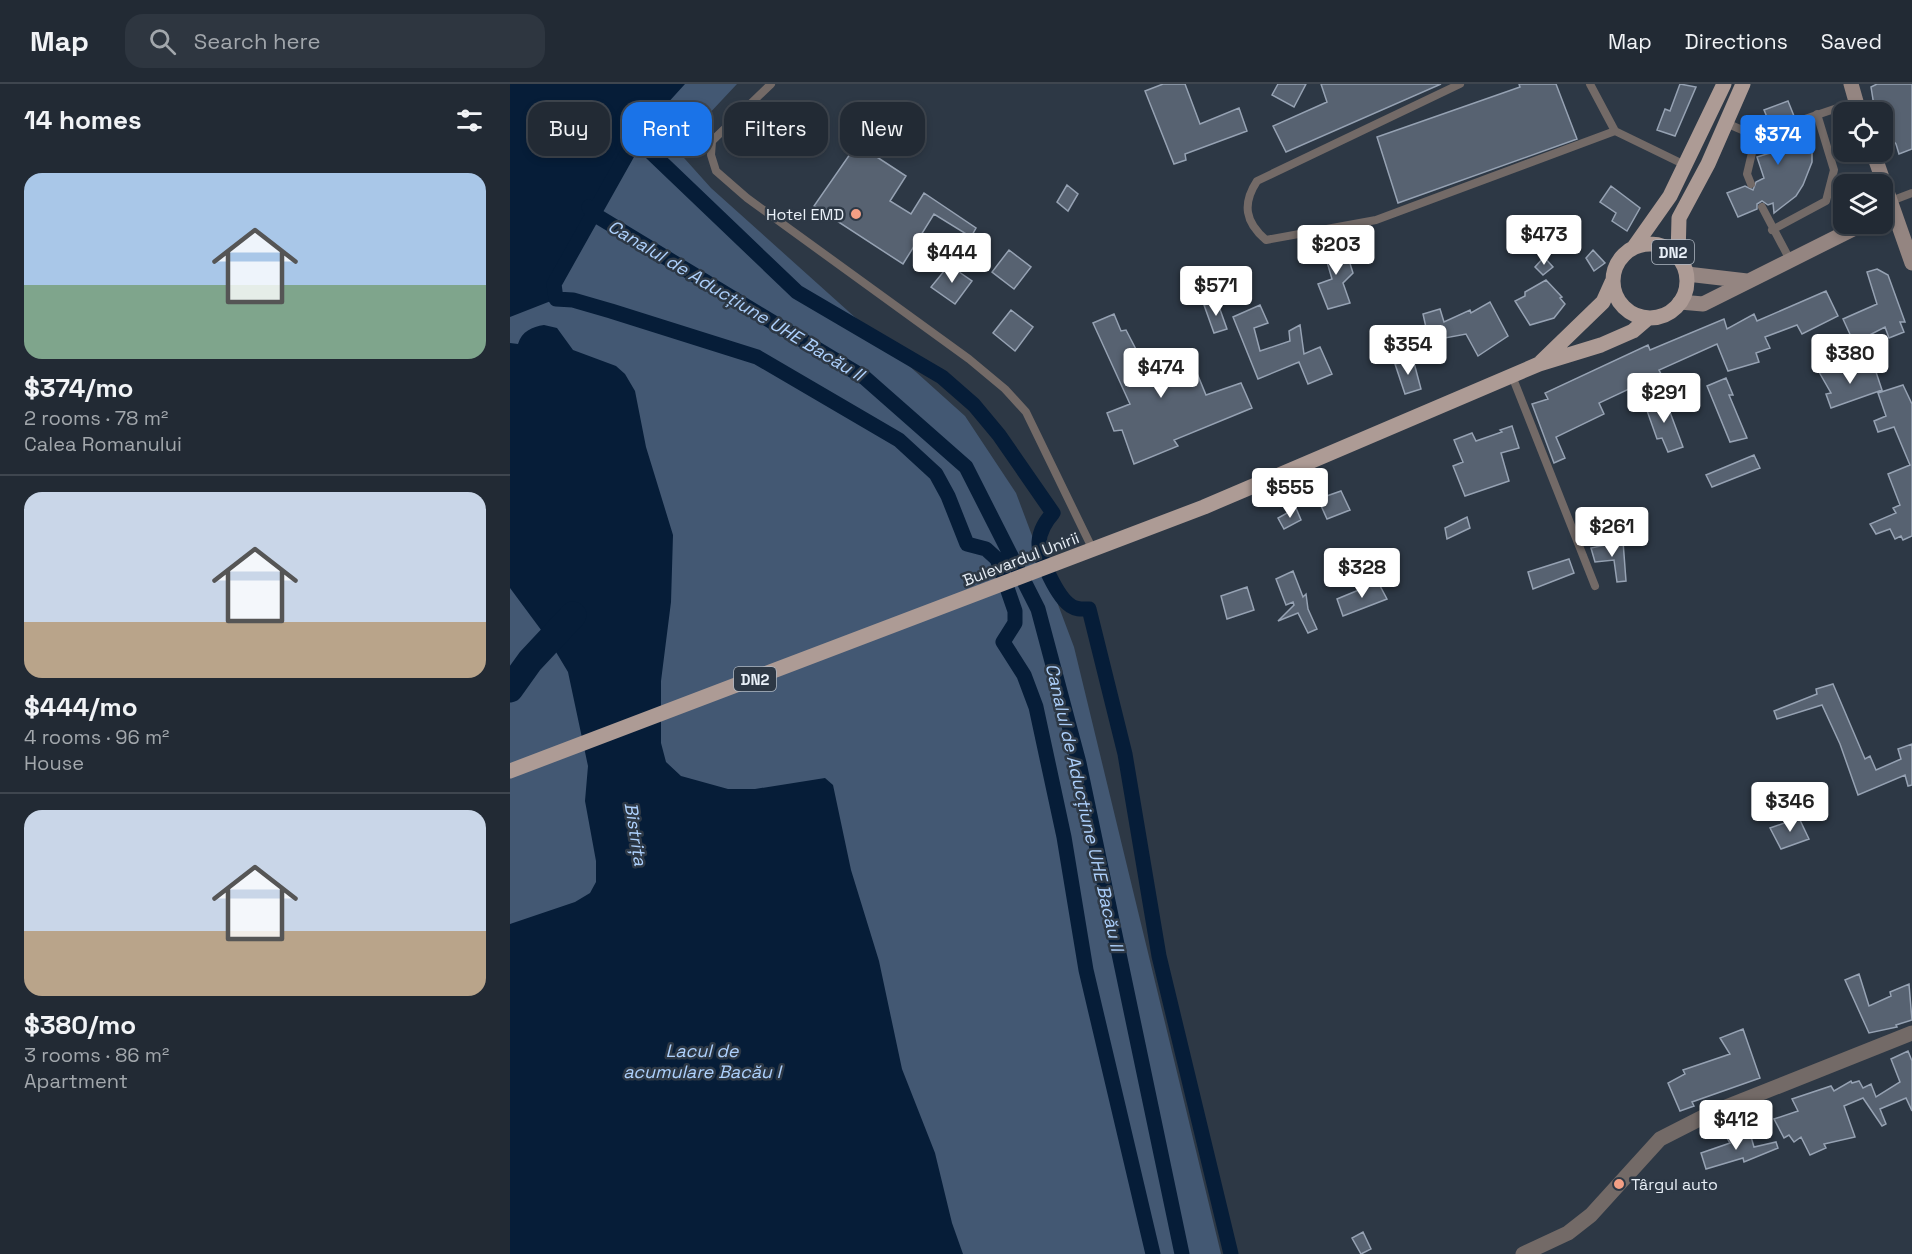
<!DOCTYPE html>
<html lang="en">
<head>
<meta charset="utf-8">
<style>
  body { margin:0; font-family:"Space Grotesk",sans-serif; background:#2e3640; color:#f1f3f6; height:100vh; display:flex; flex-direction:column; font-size:22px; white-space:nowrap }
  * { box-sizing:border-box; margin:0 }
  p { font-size:20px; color:#a2a7ac }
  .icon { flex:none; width:33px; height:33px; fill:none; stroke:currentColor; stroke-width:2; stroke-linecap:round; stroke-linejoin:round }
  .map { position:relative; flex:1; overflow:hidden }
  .details { display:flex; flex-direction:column; background:#222a34; width:510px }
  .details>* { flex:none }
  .top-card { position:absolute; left:18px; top:18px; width:570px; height:54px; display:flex; gap:12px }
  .controls { position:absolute; left:1323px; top:18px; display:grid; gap:12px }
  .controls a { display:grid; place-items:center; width:60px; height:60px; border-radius:12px; background:#222a34; box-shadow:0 3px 9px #0003,0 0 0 2px #3f464f; font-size:30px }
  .price { position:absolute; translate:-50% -51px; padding:0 14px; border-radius:6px; background:#fff; color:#222; font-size:20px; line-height:39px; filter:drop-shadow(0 2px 3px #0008) }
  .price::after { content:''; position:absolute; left:50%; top:36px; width:18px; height:14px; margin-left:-9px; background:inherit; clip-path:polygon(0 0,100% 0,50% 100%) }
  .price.on { background:#1a73e8; color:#fff }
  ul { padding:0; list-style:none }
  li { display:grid; align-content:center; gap:12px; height:318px; padding:0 24px }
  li+li { border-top:2px solid #3f464f }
  li span { display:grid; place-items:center; height:186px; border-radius:18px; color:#555 }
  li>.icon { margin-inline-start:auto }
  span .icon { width:108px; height:108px; fill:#fffc; stroke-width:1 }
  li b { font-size:26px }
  h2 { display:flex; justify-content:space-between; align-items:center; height:72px; padding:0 24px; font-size:26px }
  .tag { padding:0 21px; border-radius:18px; background:#222a34; box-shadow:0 3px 9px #0003,0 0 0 2px #3f464f; font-size:21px; line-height:54px }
  .tag.on { background:#1a73e8; color:#fff }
  header { display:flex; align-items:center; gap:36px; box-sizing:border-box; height:84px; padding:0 30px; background:#222a34; border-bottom:2px solid #3f464f }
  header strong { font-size:28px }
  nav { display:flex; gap:33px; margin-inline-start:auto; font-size:21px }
  .search { width:420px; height:54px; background:#2e3640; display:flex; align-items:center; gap:15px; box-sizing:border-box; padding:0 21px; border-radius:18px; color:#a2a7ac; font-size:22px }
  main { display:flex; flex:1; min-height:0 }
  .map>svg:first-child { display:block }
  .green { fill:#435873 }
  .water { fill:#061d38 }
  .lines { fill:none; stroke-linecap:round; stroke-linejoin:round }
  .canal { stroke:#061d38; stroke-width:15 }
  .river { stroke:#061d38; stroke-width:27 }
  .building { fill:#576271; stroke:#96a2b3; stroke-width:1.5 }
  .service { stroke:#736a67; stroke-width:8 }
  .minor { stroke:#736a67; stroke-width:15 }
  .secondary { stroke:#948581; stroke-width:15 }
  .primary { stroke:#ad9b95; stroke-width:15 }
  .poi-dot { fill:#f39f85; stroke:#2d3845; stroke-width:2 }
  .labels { text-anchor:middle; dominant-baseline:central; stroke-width:5; stroke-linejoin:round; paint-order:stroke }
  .shield { fill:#2d3845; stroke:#b0b8c2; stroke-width:1.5 }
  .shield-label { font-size:15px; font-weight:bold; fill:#e8eff7 }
  .poi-label { font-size:16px; fill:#e8eff7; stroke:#2d3845; text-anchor:end }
  .street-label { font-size:16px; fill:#e8eff7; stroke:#2d3845 }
  .water-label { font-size:18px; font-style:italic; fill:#add0fc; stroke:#2d3845 }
</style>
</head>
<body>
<header>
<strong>Map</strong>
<div class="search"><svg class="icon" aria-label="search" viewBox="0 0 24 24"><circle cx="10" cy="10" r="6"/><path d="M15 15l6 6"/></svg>Search here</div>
<nav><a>Map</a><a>Directions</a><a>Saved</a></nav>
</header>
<main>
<section class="details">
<h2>14 homes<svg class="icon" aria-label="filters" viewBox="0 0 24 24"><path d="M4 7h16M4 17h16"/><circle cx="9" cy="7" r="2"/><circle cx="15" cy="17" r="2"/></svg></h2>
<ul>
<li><span style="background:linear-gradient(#a9c7e8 60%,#7fa58c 0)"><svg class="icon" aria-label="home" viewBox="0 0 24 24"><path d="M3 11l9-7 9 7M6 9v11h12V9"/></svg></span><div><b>$374/mo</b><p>2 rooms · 78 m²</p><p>Calea Romanului</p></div></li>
<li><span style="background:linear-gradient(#c9d6e8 70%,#b9a48a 0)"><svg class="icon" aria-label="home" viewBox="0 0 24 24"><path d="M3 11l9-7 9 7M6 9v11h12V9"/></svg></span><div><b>$444/mo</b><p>4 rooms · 96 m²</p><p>House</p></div></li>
<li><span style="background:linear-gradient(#c9d6e8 65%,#b9a48a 0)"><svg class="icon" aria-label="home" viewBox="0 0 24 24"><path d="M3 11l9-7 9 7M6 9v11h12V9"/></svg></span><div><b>$380/mo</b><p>3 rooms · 86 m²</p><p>Apartment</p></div></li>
</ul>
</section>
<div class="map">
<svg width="1402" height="1170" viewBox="0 0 1402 1170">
  <rect width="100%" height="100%" fill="#2d3845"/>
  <path class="green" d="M0,0H227L166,65L201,104L455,332L506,409L564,563L711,1170H0Z"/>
  <path class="water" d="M0,0H175L126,54L42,200L46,215L0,233Z
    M34,241L47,244L63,266L106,282L115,290L125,307L136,363L163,451L161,518L151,597V659L156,678L171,692L218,705H245L315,694L323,701L341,786L369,877L392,985L425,1069L442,1139L453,1170H0V840L65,818L80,809L86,798V777L75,717L78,682L58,588L40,558L0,504V259L8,260C12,247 22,243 34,241Z"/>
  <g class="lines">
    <path class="canal" d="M79,123L82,129L355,294L456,383L528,525L569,679L672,1170
      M643,1170L576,886L554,753L526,623L514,591L493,558L505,539V527L487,475L476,465L457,460L438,412L426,390L389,356L247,273L101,227L63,216L46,215L44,200L126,54L287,208L432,293L464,321L489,351L543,429C535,438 530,446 529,458C528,473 548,514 561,522C567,526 572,525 579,525L615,670L649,872L721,1170"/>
    <path class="river" d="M0,605L20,577L63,531"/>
  </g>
  <path class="building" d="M653,0H675L690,40L729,24L737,47L675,70L676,76L664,80L635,7Z
    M768,0H796L784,23L762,11Z
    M811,0H931L776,68L763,42L817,18Z
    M1009,0H1046L1067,55L888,119L867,53L1010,3Z
    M1170,0L1186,3L1165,52L1147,46L1155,25L1160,27Z
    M1367,0H1402V65L1389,70L1386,60L1372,42V28H1365L1361,3Z
    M1278,17L1284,32L1281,40L1288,44L1293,55L1300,52L1302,64V78L1293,101L1286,112L1264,129L1263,119L1258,121L1252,117L1247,120V125L1228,133L1217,109L1235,102L1243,106L1246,98L1254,94L1247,73L1270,66L1264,51L1267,43L1260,40L1254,26Z
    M347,60L396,92L380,117L401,130L414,109L466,144L461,153L424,130L393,180L304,122Z
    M557,101L568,110L558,127L547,118Z
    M1101,102L1130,124L1117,147L1102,137L1106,129L1090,118Z
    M833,157L843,189L833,199L840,219L818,225L808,200L822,195L813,164Z
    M499,166L521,183L504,205L482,188Z
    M1083,166L1095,179L1084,187L1076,174Z
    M1034,173L1043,183L1033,191L1025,183Z
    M439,181L462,197L445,220L421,203Z
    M1367,185L1378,191L1395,238H1390L1394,248L1379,254L1375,243L1344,259L1333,235L1367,220L1357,188Z
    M1036,196L1052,213L1050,214L1055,220L1044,234L1020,241L1005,217L1015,212V208Z
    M1316,207L1328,232L1292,250L1287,241L1255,253L1260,264L1246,269L1249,278L1218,287L1207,260L1149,286L1151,290L1089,319L1094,330L1046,353L1055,374L1044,379L1022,320L1038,315L1035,309L1138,261L1140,266L1214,235L1217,245L1244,230L1247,237Z
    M707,217L717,245L704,249L694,221Z
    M980,218L998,252L968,272L956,250L919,257L913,230L930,225L934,238L960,226L961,229Z
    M750,221L758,239L744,244L750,267L780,257L779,247L790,241L794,270L810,263L822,290L798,300L789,278L748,295L723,233Z
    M501,226L523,243L505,267L483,249Z
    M604,230L611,247L616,246L643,298L684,282L696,311L731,299L742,324L664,356L668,362L624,380L612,346L604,347L597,329L620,320L583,239Z
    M903,275L911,305L895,310L885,280Z
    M1331,280L1336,292L1364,282L1372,306L1321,324L1316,310L1321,309L1309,288Z
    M1216,294L1223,311H1219L1237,354L1220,358L1197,302Z
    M1393,301L1402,320V452L1393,456L1391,452L1385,455L1380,445L1366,450L1360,440L1386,429L1383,424L1390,421L1378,390L1400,381L1384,343L1368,348L1364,337L1376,332L1368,309Z
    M1154,312L1173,363L1158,368L1152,354L1147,355L1135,321Z
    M1002,342L1009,364L991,369L999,397L955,412L943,382L953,378L944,356L962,349L966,357L992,348L990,346Z
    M1244,371L1250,384L1202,403L1196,391Z
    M831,407L840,426L817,435L808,415Z
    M786,424L791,436L774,445L768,434Z
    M957,433L960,444L937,455L935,444Z
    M1113,457L1116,497L1107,498L1104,476L1085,478L1081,464Z
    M1059,475L1064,489L1023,505L1018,488Z
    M783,487L793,513L796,510L798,525L807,545L798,549L788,529L768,537L784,521L783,518L776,521L766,495Z
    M868,498L877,515L833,532L827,515Z
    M737,503L744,526L717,535L711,512Z
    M1323,600L1355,675L1360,672L1366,686L1391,675L1388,665L1402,660V701L1398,702L1395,691L1348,711L1330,660L1312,621L1267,635L1264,627L1307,610L1306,605Z
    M1289,734L1299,755L1271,765L1260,744Z
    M1349,890L1359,922L1381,912L1380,908L1399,900L1402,936L1386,941L1387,943L1359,949L1335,896Z
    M1233,945L1250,994L1182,1018L1184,1022L1170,1027L1158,999L1175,990L1173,986L1220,970L1210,954Z
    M1398,967L1402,977V1027L1396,1014L1370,1025L1376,1040L1372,1042L1353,1014L1334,1022L1345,1053L1314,1060L1316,1064L1300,1071L1291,1053L1284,1058L1279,1051L1274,1054L1264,1035L1288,1027L1282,1015L1321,1002L1324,1007L1341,997L1342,999L1349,997L1353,1004L1361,1000L1366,1013L1390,998L1381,975Z
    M1239,1046L1244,1063L1266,1058L1268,1064L1234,1078L1233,1074L1196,1085L1191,1069L1220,1059L1217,1054Z
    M853,1148L861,1165L851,1170L842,1154Z"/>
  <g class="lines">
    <path class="service" d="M261,0L202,57L201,71L206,87L237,114L459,275L495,305L516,328L583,466
      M950,0L747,97C732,120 735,138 756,156L866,136L1105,47
      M1080,0L1105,47L1175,81
      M1286,38L1345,18
      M1216,39L1246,52L1262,46
      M1241,100L1237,90L1246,52
      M1381,117L1402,109
      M1252,123L1280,176
      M1262,146L1316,117L1324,86L1307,30
      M1002,292L1085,502"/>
    <path class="minor" d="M1013,1170L1058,1149L1081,1131L1150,1055L1201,1029L1402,949"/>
    <path class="secondary" d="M1341,0L1349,28
      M1363,68L1402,179
      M1177,190L1237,197
      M1170,218L1193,220L1353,140"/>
    <path class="primary" d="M1103 197a37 37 0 1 1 74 0a37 37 0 1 1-74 0Z
      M1124,163L1160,112L1214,0
      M1168,173L1169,134L1198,80L1233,0
      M1031,278L1093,218L1102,198
      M0,687L694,423L1029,280L1091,261L1123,247L1137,235"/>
  </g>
  <g class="poi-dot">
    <circle cx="346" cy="130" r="6"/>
    <circle cx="1109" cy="1100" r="6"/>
  </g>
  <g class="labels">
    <g class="shield">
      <rect x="1142" y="156" width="42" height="24" rx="4.5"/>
      <rect x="224" y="583" width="42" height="24" rx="4.5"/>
    </g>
    <g class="shield-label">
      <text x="1163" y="168">DN2</text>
      <text x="245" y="595">DN2</text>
    </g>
    <g class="poi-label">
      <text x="334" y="130">Hotel EMD</text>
      <text x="1121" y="1100" text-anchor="start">Târgul auto</text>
    </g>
    <g class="street-label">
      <text transform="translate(511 475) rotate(-21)">Bulevardul Unirii</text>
    </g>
    <g class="water-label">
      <text transform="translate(226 216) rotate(31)">Canalul de Aducțiune UHE Bacău II</text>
      <text transform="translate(575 723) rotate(77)">Canalul de Aducțiune UHE Bacău II</text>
      <text transform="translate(126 750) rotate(81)">Bistrița</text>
      <text x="192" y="966">Lacul de<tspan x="192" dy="21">acumulare Bacău I</tspan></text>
    </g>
  </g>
</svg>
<div class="controls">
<a><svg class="icon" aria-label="locate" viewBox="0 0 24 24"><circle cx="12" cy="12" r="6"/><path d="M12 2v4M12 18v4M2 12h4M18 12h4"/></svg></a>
<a><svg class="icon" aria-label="layers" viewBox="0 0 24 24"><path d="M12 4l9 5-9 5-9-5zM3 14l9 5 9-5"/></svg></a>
</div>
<b class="price on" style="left:1268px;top:82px">$374</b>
<b class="price" style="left:1034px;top:182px">$473</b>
<b class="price" style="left:826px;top:192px">$203</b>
<b class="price" style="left:442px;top:200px">$444</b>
<b class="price" style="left:706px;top:233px">$571</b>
<b class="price" style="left:898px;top:292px">$354</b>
<b class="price" style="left:1340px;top:301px">$380</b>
<b class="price" style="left:651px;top:315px">$474</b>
<b class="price" style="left:1154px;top:340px">$291</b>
<b class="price" style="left:780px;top:435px">$555</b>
<b class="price" style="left:1102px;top:474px">$261</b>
<b class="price" style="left:852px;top:515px">$328</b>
<b class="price" style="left:1280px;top:749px">$346</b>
<b class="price" style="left:1226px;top:1067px">$412</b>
<div class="top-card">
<a class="tag">Buy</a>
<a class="tag on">Rent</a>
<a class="tag">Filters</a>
<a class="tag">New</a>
</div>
</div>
</main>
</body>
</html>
